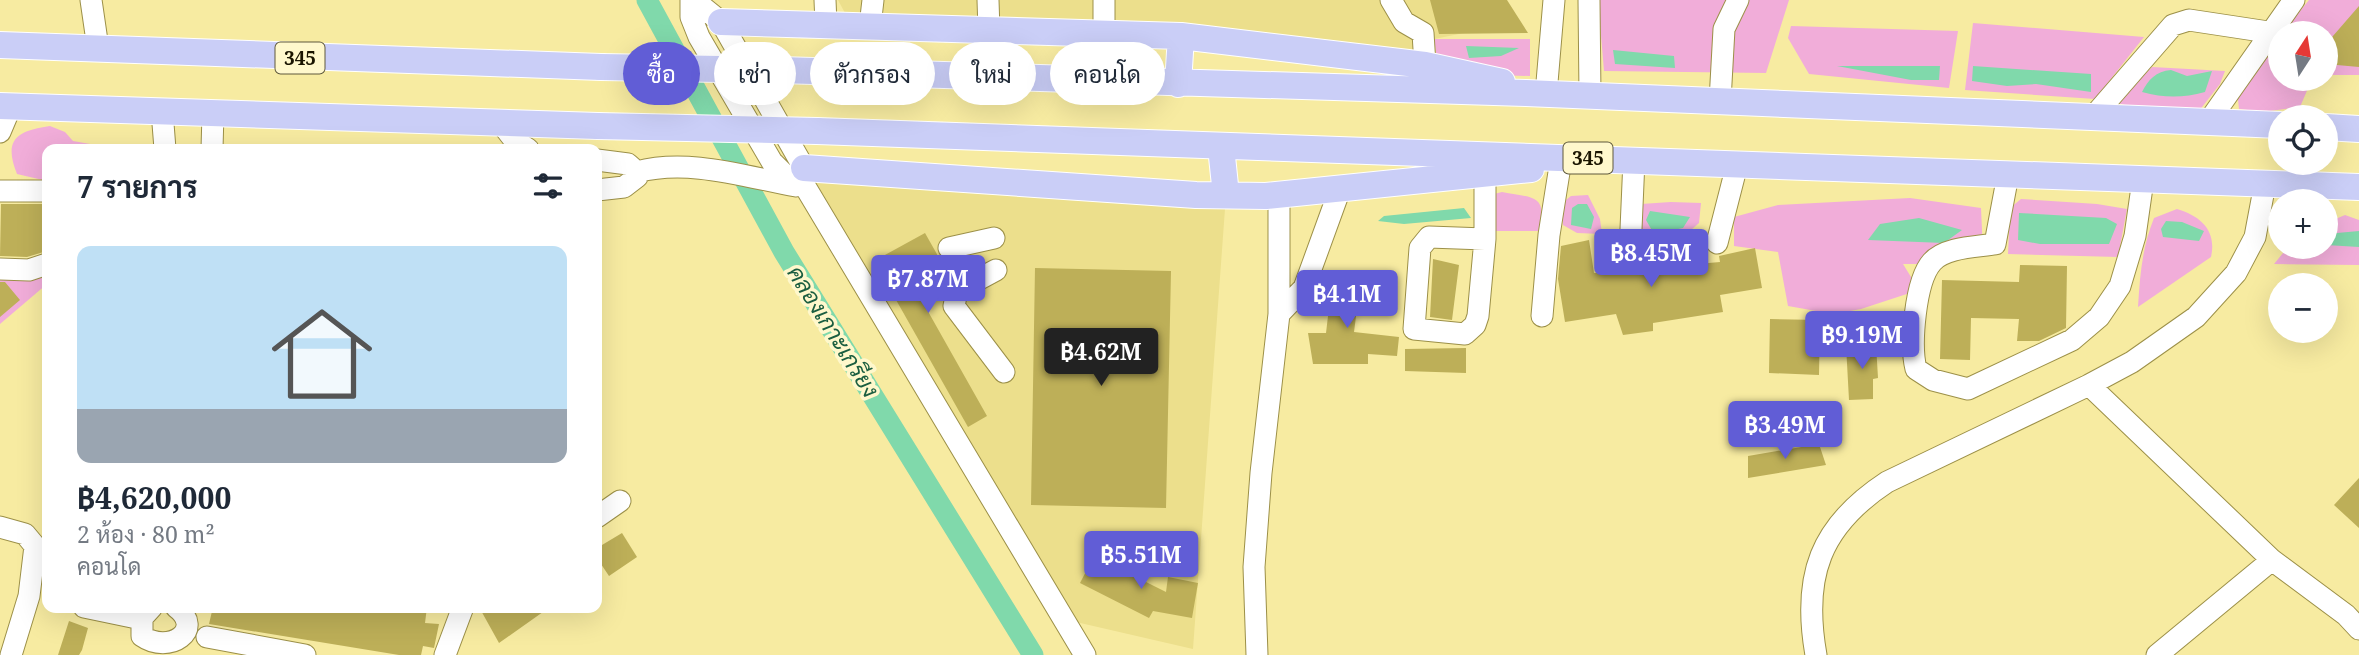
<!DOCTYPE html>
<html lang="th">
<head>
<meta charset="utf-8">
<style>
  body { margin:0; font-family:"Noto Serif",Sarabun,serif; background:#f6f6f7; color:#1f2937; height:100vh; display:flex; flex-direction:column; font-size:26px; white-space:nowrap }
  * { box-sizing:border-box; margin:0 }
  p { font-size:23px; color:#747a83 }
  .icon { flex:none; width:38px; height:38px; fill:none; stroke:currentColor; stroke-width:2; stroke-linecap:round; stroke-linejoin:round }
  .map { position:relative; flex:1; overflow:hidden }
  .side { position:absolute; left:42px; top:144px; width:560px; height:469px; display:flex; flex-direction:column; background:#fff; border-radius:14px; box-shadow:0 7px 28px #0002 }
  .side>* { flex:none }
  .top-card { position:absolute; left:623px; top:42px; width:665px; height:63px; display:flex; gap:14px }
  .needle { width:46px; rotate:12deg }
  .fabs { position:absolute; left:2268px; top:21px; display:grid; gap:14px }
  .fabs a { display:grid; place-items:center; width:70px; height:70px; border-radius:50%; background:#fff; box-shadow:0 7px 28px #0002; font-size:35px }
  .price { position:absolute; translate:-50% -60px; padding:0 16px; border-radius:7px; background:#615dd6; color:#fff; font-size:23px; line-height:46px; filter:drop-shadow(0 2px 4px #0008) }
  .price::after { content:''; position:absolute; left:50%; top:42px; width:21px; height:16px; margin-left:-10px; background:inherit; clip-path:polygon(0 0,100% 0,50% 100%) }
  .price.active { background:#222; color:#fff }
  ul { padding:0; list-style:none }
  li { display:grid; align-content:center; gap:14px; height:371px; padding:0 35px }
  li span { display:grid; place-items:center; height:217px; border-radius:14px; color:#555 }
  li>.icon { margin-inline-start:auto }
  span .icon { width:126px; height:126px; fill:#fffc; stroke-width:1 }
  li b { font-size:30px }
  h2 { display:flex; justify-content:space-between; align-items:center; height:84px; padding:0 35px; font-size:30px }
  .pill { padding:0 24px; border-radius:32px; background:#fff; box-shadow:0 7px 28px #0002; font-size:24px; line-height:63px }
  .pill.active { background:#615dd6; color:#fff }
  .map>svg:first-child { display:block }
  .built { fill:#ecdf8c }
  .green { fill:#f1add9 }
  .water { fill:#80d9ab }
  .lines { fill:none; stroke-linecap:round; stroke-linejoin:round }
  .canal { stroke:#80d9ab; stroke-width:21 }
  .building { fill:#bdaf58 }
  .minor-casing { stroke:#9c9048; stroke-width:23 }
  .major-casing { stroke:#fff; stroke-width:28 }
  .minor { stroke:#fff; stroke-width:21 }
  .major { stroke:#cacef7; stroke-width:26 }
  .major-bridge-casing { stroke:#fff; stroke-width:28; stroke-linecap:butt }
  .major-bridge { stroke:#cacef7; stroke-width:26 }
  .labels { text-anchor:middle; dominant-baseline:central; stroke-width:7; stroke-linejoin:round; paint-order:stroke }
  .shield { fill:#fff8cc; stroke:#5f593d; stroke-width:2 }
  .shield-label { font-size:19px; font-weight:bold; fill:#1a1500 }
  .water-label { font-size:23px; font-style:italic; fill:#1b5e40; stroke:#fff8cc }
</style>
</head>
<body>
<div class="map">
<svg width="2359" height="655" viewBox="0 0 2359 655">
  <rect width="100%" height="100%" fill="#f7eba1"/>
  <path class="built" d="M838,0H1462L1479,30L1434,39L1438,67L852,26Z
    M804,168L1226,195L1193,649L1063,619Z"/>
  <path class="green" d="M1598,0H1789L1766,73L1604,71Z
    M2309,0H2359V75H2326V33H2282Z
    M1973,23L2144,37L2095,99L1965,90Z
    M1791,26L1958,31L1949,88L1809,74L1788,38Z
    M2280,35V79H2312L2300,107L2263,112L2239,109L2237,90Z
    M1434,39H1530V76L1492,75L1437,59Z
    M2152,67L2225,71L2220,84L2199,111L2140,109L2117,103Z
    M50,126L65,132L73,141L119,149H47V181L17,174C3,139 17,131 50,126Z
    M1502,192C1530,198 1550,193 1538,231H1487L1494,194Z
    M1588,195L1600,219L1602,234L1577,233L1563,225L1562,203L1571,196Z
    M1910,198L1981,208L1983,252L1932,264H1903L1919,290L1861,309L1833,314L1788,306L1778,252L1734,246V217L1778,205Z
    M2021,199L2097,204L2127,209L2118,257L2008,254L2010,208Z
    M1671,202L1701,203L1699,223L1682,238L1649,244L1635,224L1641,204Z
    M2177,209C2201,216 2217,231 2211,257L2138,307C2140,275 2142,248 2154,218Z
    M2345,215L2359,220V265L2274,264L2288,247H2326V223Z
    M47,276V284L0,324V279Z"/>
  <path class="water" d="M1466,46L1519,48L1501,56L1469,58Z
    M1613,50L1674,56L1675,68L1615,64Z
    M1837,66H1940L1939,80H1911Z
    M1973,66L2091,74V92L2036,84L2007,86L1972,81Z
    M2171,70L2187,76L2212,71L2205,92C2183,98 2164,98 2142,92C2148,80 2156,71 2171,70Z
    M1578,204H1587L1594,217L1591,229L1571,225L1572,208Z
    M1464,208L1471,218L1404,224L1378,221L1384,216Z
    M1650,211L1690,217L1683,228L1654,234L1646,220Z
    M2019,213L2106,218L2117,224L2109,244H2040L2018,240Z
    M1919,218L1962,230L1944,243L1868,240L1880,224Z
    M2166,221L2182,222L2204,231L2199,241L2163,237L2161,229Z
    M2359,231V247L2326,245V234Z"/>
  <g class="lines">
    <path class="canal" d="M647,0L784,252L1033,655"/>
  </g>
  <path class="building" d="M1430,0H1507L1528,33L1439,34Z
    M2359,6V67L2326,64V44Z
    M1,204H47V251L27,257L0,256Z
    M925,233L951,279L921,299L987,416L968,427L874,261Z
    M1589,240L1594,273L1720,262L1719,256L1755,248L1762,288L1720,295L1723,312L1653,323V331L1623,335L1616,314L1565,322L1558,279L1561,246Z
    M1433,259L1459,265L1452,320L1430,317Z
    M2020,265L2067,266L2066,328L2039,341H2017L2019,319L1971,318L1970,360L1940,359L1942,280L2019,282Z
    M1035,268L1171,271L1166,508L1031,505Z
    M1333,274L1361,277L1354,332L1399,337L1397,356L1368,354V364H1313L1308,333H1326Z
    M0,282H5L20,300L0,317Z
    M1770,319L1820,320L1819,375L1769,373Z
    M1876,344L1878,378L1873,379V399L1849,400L1846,345Z
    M1466,348V373L1405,371V349Z
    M1819,444L1826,465L1748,478V456Z
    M2359,478V528L2334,505Z
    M622,533L637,557L609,576L597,558V548Z
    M1094,556L1166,592L1168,577L1198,583L1192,618L1153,611L1149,618L1080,583Z
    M213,607H427L425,623L439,624L434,648L423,646L421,655H399L209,624Z
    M479,607H550L499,643Z
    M69,621L88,628L82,650L79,655H58Z"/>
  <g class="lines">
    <defs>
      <path id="minor" d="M91,0L98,48
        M691,0V17L699,37L772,162L784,174L803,183L1085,655
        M694,0L721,22L804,168L803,183
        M825,0L826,24
        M988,0L989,31
        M1391,0L1404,22L1423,33L1425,65
        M1589,0L1590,95
        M870,26L873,0
        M1104,33V0
        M1546,94L1554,0
        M1720,101L1724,29L1738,0
        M162,111L165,149
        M2093,117L2173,25L2189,20L2268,32
        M2209,121L2294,0
        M501,123L515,141L528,149
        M0,132L11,106
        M212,149L213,113
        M597,160L628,164L637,172V177L624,187L597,190
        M637,172C688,158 746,177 796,186
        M2008,175L1995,244C1977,247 1945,247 1932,262C1915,281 1910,345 1916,369L1933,380L1968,389L2072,340L2099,317L2120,286L2135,236L2143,180
        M0,191H47
        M1485,239L1429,237L1420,248L1414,329L1465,334L1475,325L1478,316L1485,239V174
        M1717,243L1737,165
        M949,248L994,238
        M1630,252L1634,160
        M0,269L29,270L47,264
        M996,270L957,291L954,306L1004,372
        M1279,314L1304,288L1340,189
        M1542,316L1549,235L1560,166
        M2089,385L2272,560L2346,615L2359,629
        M597,517L620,501
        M0,527L25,534L35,546L29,596L11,655
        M84,607L132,617
        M152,607L142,618V636C169,655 206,630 176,607
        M207,637L305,655
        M445,655L463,607
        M1257,655L1254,567L1261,473L1279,314V195
        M1816,655C1802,576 1820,526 1887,482L2089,385L2132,362L2196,317L2236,273L2255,237L2265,184
        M2157,655L2272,560"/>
      <path id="major" d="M721,22L1181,36L1425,65L1502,82
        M0,45L601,67
        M780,70L1526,93L2280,125
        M1178,84L1181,36
        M0,106L598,126
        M2326,127L2359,129
        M817,131L2359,187
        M1221,147L1226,195
        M804,168L1196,195L1266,196L1531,169"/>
    </defs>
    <use href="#minor" class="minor-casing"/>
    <use href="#major" class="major-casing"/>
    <use href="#minor" class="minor"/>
    <use href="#major" class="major"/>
    <defs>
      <path id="major-bridge" d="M601,67L780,70
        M598,126L817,131"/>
    </defs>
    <use href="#major-bridge" class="major-bridge-casing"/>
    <use href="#major-bridge" class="major-bridge"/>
  </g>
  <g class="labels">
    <g class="shield">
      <rect x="275.5" y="42.5" width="49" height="31" rx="5"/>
      <rect x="1563.5" y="142.5" width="49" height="31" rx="5"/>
    </g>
    <g class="shield-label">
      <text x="300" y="58">345</text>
      <text x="1588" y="158">345</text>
    </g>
    <g class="water-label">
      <text transform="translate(834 331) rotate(58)">คลองเกาะเกรียง</text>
    </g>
  </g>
</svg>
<div class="fabs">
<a><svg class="needle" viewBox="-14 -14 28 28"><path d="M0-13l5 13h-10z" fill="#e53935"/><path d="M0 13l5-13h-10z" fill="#747a83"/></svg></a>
<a><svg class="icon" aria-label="locate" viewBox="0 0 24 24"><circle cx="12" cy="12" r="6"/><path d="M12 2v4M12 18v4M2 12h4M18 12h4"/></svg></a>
<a>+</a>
<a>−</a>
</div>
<b class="price" style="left:1651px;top:289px">฿8.45M</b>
<b class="price" style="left:928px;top:315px">฿7.87M</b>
<b class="price" style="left:1347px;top:330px">฿4.1M</b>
<b class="price" style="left:1862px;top:371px">฿9.19M</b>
<b class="price active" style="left:1101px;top:388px">฿4.62M</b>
<b class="price" style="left:1785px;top:461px">฿3.49M</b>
<b class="price" style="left:1141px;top:591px">฿5.51M</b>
<div class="top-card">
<a class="pill active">ซื้อ</a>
<a class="pill">เช่า</a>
<a class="pill">ตัวกรอง</a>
<a class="pill">ใหม่</a>
<a class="pill">คอนโด</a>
</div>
<section class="side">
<h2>7 รายการ<svg class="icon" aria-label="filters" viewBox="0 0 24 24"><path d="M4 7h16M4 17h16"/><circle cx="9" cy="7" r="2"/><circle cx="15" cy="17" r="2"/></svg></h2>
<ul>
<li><span style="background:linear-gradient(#bfe0f5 75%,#9aa5b1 0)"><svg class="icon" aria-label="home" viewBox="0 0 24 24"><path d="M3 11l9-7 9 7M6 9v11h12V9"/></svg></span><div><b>฿4,620,000</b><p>2 ห้อง · 80 m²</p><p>คอนโด</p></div></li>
</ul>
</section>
</div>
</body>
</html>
